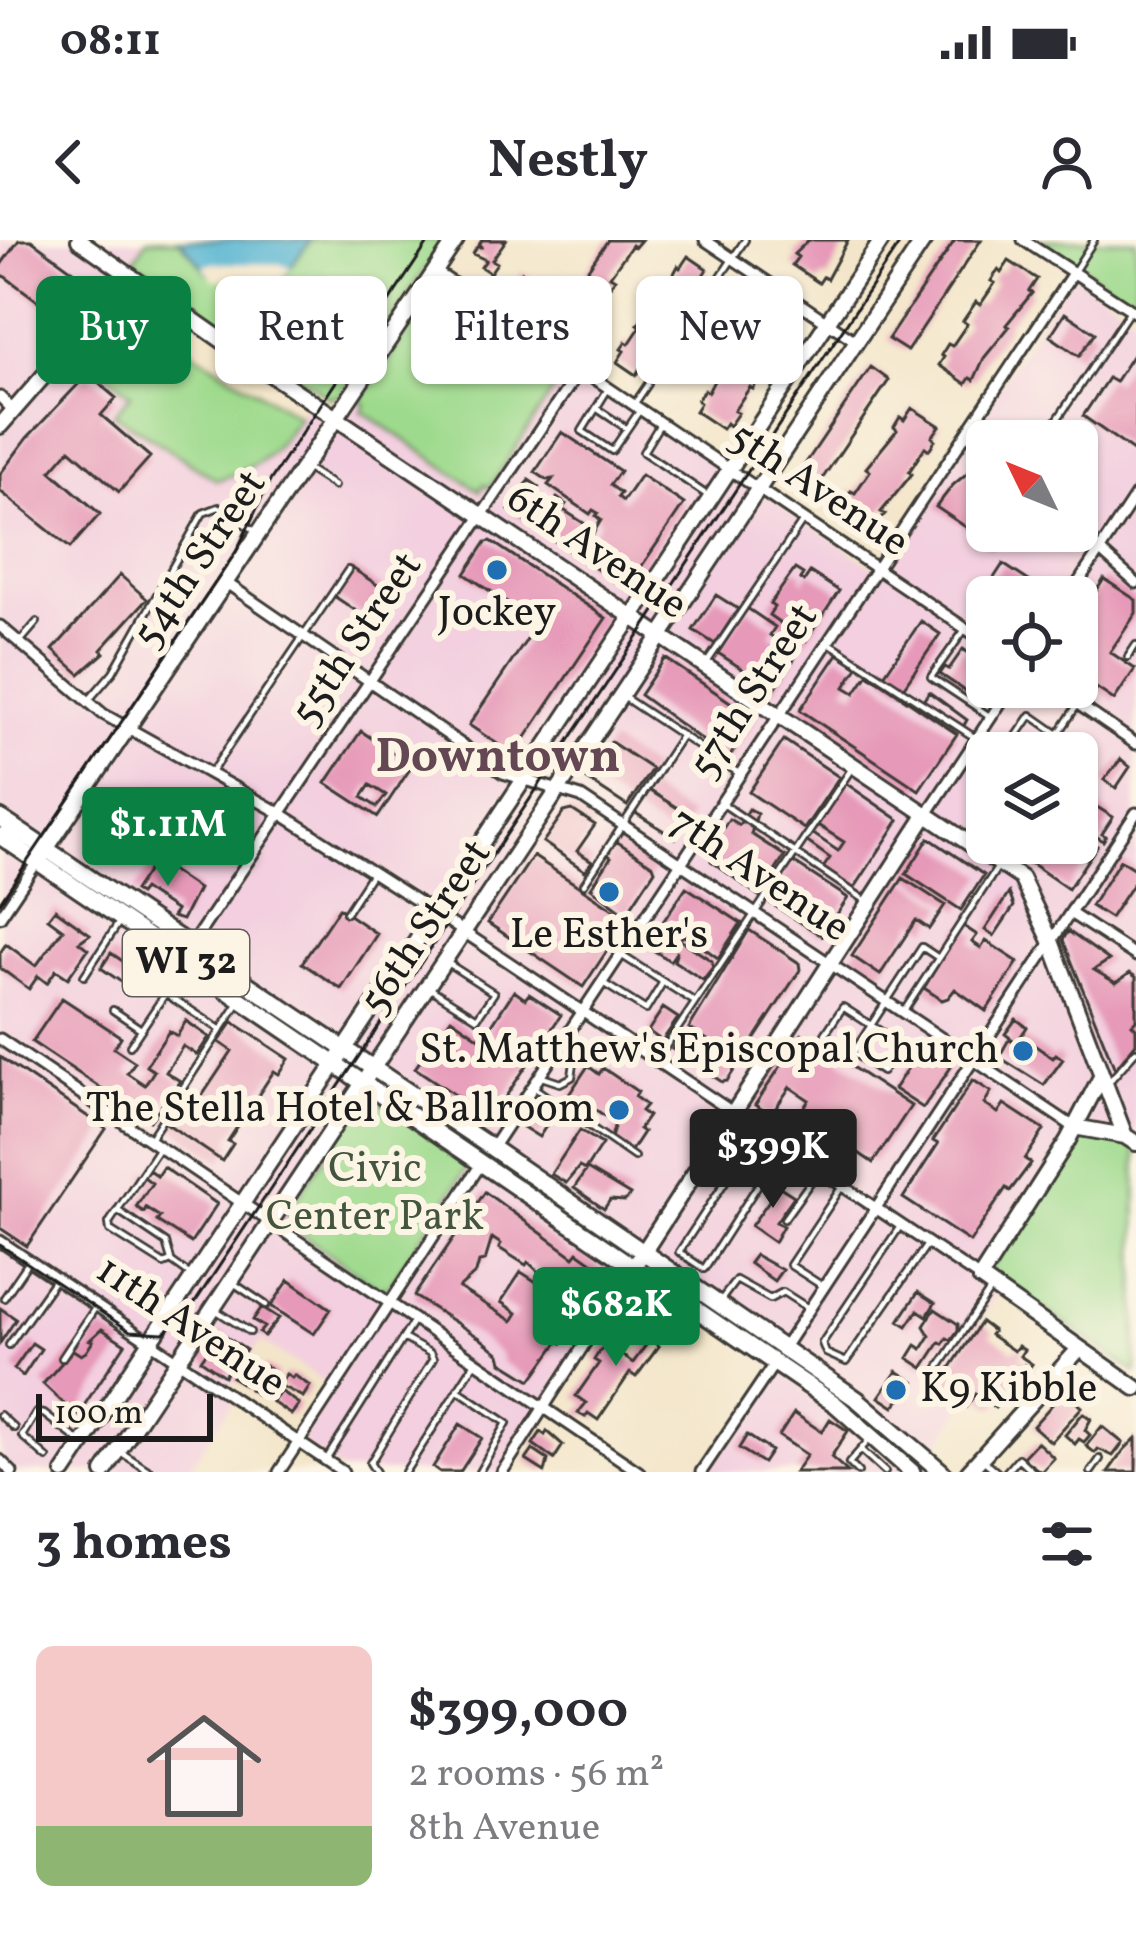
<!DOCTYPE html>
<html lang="en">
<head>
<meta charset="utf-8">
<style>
  body { margin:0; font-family:Vollkorn,serif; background:#f7f7f7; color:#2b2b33; height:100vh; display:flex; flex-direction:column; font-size:45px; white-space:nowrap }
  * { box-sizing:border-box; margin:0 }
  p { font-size:39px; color:#7c7c81 }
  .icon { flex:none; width:66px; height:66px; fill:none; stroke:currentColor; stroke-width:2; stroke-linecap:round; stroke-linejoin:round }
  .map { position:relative; height:1232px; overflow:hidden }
  .drawer { display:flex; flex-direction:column; background:#fff; flex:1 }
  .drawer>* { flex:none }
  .top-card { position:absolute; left:36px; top:36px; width:1065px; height:108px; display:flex; gap:24px }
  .needle { width:78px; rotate:313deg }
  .fabs { position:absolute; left:966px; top:180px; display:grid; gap:24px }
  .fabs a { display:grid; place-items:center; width:132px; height:132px; border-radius:18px; background:#fff; box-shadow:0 3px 9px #0004; font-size:60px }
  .scale { position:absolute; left:36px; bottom:30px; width:177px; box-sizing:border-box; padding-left:12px; border:6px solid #1c1c1c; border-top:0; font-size:33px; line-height:42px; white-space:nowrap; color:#1c1c1c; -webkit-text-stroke:9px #fcf5e5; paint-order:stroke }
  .price { position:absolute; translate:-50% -102px; padding:0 27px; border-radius:12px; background:#0b8043; color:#fff; font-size:39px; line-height:78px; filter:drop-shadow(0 3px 6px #0008) }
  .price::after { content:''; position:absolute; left:50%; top:72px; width:36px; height:27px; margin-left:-18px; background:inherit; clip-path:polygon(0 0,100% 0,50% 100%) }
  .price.selected { background:#222; color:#fff }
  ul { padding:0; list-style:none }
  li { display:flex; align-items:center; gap:36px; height:300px; padding:0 36px }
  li+li { border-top:3px solid #e1e1e2 }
  li span { display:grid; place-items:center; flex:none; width:336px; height:240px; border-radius:18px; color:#555 }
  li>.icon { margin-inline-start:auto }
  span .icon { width:144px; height:144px; fill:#fffc; stroke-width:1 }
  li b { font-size:51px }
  h2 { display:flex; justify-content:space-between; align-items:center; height:144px; padding:0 36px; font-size:51px }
  .tag { padding:0 42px; border-radius:18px; background:#fff; box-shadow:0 3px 9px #0004; font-size:42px; line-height:108px }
  .tag.selected { background:#0b8043; color:#fff }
  .status { display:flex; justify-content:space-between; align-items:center; height:84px; padding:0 60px; background:#fff; direction:ltr }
  .status svg { height:33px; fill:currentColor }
  header { display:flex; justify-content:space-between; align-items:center; height:156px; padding:0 36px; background:#fff; font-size:54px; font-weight:700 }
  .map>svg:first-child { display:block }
  .built { fill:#f3cfdf; fill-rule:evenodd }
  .green { fill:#9eda8d; stroke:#5d7b54; stroke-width:3 }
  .water { fill:#53b4d2; stroke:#386877; stroke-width:3 }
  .pier { fill:#f3e5c9 }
  .building { fill:#e699b8; fill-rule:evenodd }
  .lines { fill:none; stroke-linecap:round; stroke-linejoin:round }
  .lane-casing { stroke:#3c3a36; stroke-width:10 }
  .street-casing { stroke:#3c3a36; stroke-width:15 }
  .secondary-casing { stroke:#3c3a36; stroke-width:20 }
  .primary-casing { stroke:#3c3a36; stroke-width:21 }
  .lane { stroke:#fff; stroke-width:4.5 }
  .street { stroke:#fff; stroke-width:9 }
  .secondary { stroke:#fff; stroke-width:14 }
  .primary { stroke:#fff; stroke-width:15 }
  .tram { stroke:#1c1c1c; stroke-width:3 }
  .poi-dot { fill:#1f6fb2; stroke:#fcf5e5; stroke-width:4.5 }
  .labels { text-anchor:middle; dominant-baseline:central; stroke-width:12; stroke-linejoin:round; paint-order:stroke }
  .shield { fill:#fcf5e5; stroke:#5f5d58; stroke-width:3 }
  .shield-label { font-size:39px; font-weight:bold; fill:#1c1c1c }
  .street-label { font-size:42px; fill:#1c1c1c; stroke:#fcf5e5 }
  .poi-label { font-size:42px; fill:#1c1c1c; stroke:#fcf5e5 }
  .park-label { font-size:42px; fill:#43553e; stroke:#fcf5e5 }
  .quarter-label { font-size:48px; font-weight:bold; fill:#634853; stroke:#fcf5e5 }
</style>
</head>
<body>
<div class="status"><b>08:11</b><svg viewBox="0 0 49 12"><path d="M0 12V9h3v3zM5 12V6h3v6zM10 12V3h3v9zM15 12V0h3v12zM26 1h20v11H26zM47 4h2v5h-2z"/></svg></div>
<header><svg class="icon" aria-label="back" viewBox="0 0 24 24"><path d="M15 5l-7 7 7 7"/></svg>Nestly<svg class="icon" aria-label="person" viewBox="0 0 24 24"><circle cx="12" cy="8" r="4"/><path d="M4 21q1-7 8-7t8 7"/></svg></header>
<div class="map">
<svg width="1136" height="1232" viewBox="0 0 1136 1232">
  <rect width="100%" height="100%" fill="#fcf5e5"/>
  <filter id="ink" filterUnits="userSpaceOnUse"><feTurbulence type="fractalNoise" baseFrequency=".00833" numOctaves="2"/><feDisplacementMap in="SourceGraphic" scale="24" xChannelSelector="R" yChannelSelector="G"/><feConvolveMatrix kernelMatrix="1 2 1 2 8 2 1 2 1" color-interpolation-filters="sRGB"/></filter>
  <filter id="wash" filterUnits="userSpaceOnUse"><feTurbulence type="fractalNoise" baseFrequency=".004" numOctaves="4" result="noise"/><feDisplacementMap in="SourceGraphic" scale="48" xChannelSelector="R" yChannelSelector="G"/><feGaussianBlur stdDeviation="2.7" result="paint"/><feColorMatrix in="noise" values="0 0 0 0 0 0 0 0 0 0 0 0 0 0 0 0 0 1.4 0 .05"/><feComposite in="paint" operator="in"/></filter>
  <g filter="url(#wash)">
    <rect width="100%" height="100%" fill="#f3e5c9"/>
    <path class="built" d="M0,0H147L74,104L132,154L114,175L271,214L309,160L336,178L435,31L876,329L1073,33L1136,77V903L980,1038L998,1051L939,1147L963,1166L929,1220L942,1232H703L772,1140L769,1132L773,1124L634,1029L502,1232H343L299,1201L333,1147L261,1101L227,1152L235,1159L189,1227L196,1232H12L0,1220ZM987,201H1077V291H987ZM987,357H1077V447H987ZM987,513H1077V603H987Z"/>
    <path class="green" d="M147,0H179L209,34L283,36L311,0H445L342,154L330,158L201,71L134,20Z
      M1040,0H1136V64Z
      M442,48L556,122L564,133L497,237L489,248L484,244L480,251L362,171L366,165L361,161L431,55Z
      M133,75L299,177C272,213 262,227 217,240L114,174L131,154L93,121Z
      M373,857L464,918L467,928L390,1046L379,1048L289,986L286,974L364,858Z
      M1077,892L1126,901L1136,908V1133L989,1031Z"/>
    <path class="water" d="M180,0H311L284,36L209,34Z"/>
    <path class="pier" d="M213,23L281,24L291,27L279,42L214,40L203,27Z"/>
    <g id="blocks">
      <path class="building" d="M19,0H31L86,40L58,76L0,33V26Z
        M482,0H506L492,20L497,23L490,33L481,27L486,20L473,14L477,7H483L479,5Z
        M608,0H641L635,7L632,5L610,36L615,39L610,46L606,43L598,55L579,42Z
        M809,0H848L827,39L823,37L819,43L792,25L798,17L794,14Z
        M955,0H981L907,111L888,99Z
        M688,16L707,29L702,37L705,39L648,116L653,119L644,131L640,128L636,135L617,122L624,111L621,109L626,102L629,104L641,86L638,84L643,76L646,78L660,52L663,54L678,26L680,28Z
        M1009,21L1037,39L1029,51L1032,53L1006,85L1009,87L984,118L974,140L970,138L966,144L939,125L944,117L941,115L948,104L952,106L967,84L963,81L976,62L980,65L995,43L991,41L998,30L1001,33Z
        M522,32L575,68L577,64L589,72L577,90L557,77L555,80L548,76L550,72L546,75L539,70L541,66L537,68L530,63L532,60L528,62L513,51Z
        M765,67L792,85L785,96L788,98L781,108L778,106L753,149L750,147L734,171L738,173L729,186L726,183L722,189L695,171L700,163L697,160L704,150L708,152L732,107L736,110L750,89L747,86Z
        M1065,73L1095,93L1079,116L1050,96Z
        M1136,110V207L1133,211L1083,176L1108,138L1115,142Z
        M871,127L889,140L814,251L795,239Z
        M88,134L116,158L101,175L150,217L119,252L70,209L51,231L100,274L70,308L0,251V234L27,198Z
        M912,168L940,186L932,197L935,200L929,210L925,207L909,232L912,234L881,272L885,274L869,291L842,272L848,264L844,261L851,251L855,253L870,231L866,228L897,190L894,187L900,177L904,180Z
        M562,192L620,231L610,245L621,253L618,257L623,261L641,235L684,264L626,349L509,270L529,240L539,247L535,253L552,265L557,258L566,264L562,269L588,286L585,290L592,295L601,280L596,276L598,273L593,270L590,274L548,245L553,239L547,240L535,232Z
        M975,221L987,234V291H1006L990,309L979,296L936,267L953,245L972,229Z
        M491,301L606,378L514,515L469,485L538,383L465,334L486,302Z
        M1003,324L1047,353L1052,357L996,354L987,357V366L979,361Z
        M352,328L397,358L382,382L374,383L334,356Z
        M795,329L803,334L800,339L804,341L810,332L839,351L806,401L769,375L774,367L770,364Z
        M120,335L147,359L101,410L104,413L80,434L53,410Z
        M1104,339L1136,360V373L1110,412L1135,429L1114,460L1077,435V381Z
        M716,355L738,369L715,404L693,390Z
        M747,368L775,387L770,395L798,413L774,450L718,413Z
        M921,381L940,394L903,448L884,435Z
        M963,409L987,426V447L979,460L940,434L945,427L949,429Z
        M838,414L858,427L845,447L855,453L868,434L957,494L919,550L800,470Z
        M665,418L755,479L728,519L640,455Z
        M929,452L967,480L963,487L923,461Z
        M361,491L412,526L378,577L326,543ZM370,545L386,555L377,567L362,557Z
        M784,500L839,537L804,589L749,552Z
        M611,502L652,529L627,566L586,539Z
        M1121,519L1130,527L1116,548L1104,540Z
        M844,542L899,580L854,649L823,628L830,618L806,601L812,593L838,611L844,602L816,584Z
        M649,550L690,576L675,598L634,572Z
        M228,564L247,576L217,622L198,610Z
        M1097,567L1113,577L1102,594L1106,596L1103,601L1083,587Z
        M749,569L757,574L751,594L785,616L759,656L711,621L709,610L729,579L739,585Z
        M572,570L595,585L577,611L592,621L585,631L543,602L564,572Z
        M1077,593L1097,606L1068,649L1032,624L1019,621L1016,613L1001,603H1077Z
        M929,598L984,635L961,670L906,634Z
        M616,601L653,625L655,630L626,674L591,648L611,617L607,614Z
        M533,616L628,679L583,747L488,683Z
        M155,620L198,649L182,680L172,677L176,671L143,649L139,654L134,651Z
        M1120,620L1136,630V648L1132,645L1110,678L1091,666Z
        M793,622L848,658L822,696L767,661Z
        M903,638L945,665L929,689L916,680L880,735L852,716Z
        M686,647L741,683L718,718L700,705L703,701L694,695L690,700L683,695L680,700L712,721L713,727L703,740L674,721L677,711L670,721L647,706Z
        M1009,653L1014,666L994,696L985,690Z
        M339,668L377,694L341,749L302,723Z
        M55,669L90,694L79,702L88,709L68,738L56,730L47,743L38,736L29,749L0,728V713L6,704L36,726L63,689L48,678Z
        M962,685L977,695L972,702L981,708L986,701L1018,722L986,771L955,749L948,758L942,760L924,748Z
        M749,690L799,723L800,730L727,841L722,842L672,809L680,797L702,812L709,801L689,788Z
        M1068,691L1109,720L1094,730L1116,743L1130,733L1136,737V780L1132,784L1136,788V803L1115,829L1063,700Z
        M111,713L134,729L124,744L101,728Z
        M514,751L525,759L529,754L561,775L498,868L484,858L476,869L415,828L451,778L493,807L498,799L487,792Z
        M62,758L121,797L114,808L135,822L127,833L145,845L154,831L146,826L169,791L177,796L186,781L209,797L197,815L183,806L166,832L180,841L150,881L32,802Z
        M663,768L678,778L662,801L648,791Z
        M1016,779L1027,787L1021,796L1053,818L1056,814L1063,819L1044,845L999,817L1008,801L1013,800L1005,794Z
        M233,782L289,819L279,834L274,831L228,901L233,904L222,921L166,883L180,862L192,871L232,811L219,802Z
        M802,794L911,866L873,923L850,907L840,923L789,889L809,860L790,847L771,875L755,865Z
        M919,811L951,827L923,868L894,849Z
        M0,817L106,889L27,1006L0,988Z
        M588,826L599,834L603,828L638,852L635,857L646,865L641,871L648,876L639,889L643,892L630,912L611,898L615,883L583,861L579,868L566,859Z
        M973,840L991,852L984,864L998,873L1004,864L1044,890L1025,919L1031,923L1010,951L1006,948L970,1002L903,958L938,904L933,901Z
        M537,859L556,871L539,897L520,885Z
        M580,890L602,904L585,930L579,927L566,943L551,934Z
        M163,927L217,964L191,1003L157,981L160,977L146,968L144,972L136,967L152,943L144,937L149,930L157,936Z
        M587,929L630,955L625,961L610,960L604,969L574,948Z
        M777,935L782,938L777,945L794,956L776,982L783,986L774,1002L751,986L773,955L765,950Z
        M485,952L574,1017L578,1012L599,1027L595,1032L603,1038L575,1075L579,1078L562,1103L559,1101L531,1140L502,1122L500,1114L480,1098L414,1056ZM492,998L501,1004L499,1008L526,1025L528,1022L543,1036L538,1043L521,1032L501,1062L517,1073L512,1081L459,1048L476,1033L479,1022L485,1021Z
        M755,1015L782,1030L774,1041L749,1023Z
        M289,1040L331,1069L314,1094L271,1066Z
        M918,1052L935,1063L927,1076L918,1070L907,1086L899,1081Z
        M262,1067L279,1078L264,1096L259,1093L264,1087L253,1080Z
        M0,1068L16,1079L0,1103Z
        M935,1069L958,1084V1090L951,1100L947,1098L943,1104L940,1102L923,1128L908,1118L916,1105L922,1109L930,1096L924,1086Z
        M641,1071L656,1085L650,1100L659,1106L636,1137L630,1133L598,1180L588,1173L585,1177L578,1173L586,1163L576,1156L599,1123L594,1120L599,1112L613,1099L624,1107L620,1114L633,1123L646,1105L627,1092Z
        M981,1082L993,1091L990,1095L1014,1111L1018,1106L1024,1110L1020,1116L1032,1124L1029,1128L1024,1125L995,1168L975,1154L966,1167L937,1148Z
        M102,1089L125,1104L77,1176L43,1144L73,1110L81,1115L86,1112L93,1101L90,1100Z
        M220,1093L246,1110L231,1132L228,1130L224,1136L201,1120Z
        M32,1103L41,1109L23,1136L14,1129Z
        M245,1117L258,1126L244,1145L232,1137Z
        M265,1126L278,1135L264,1154L260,1151L258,1155L249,1149Z
        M897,1131L914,1142L894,1167L879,1157Z
        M286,1134L292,1138L294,1135L310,1146L303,1157L279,1145Z
        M280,1151L299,1164L291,1175L272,1162Z
        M1064,1151L1082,1167L1051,1202L1033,1186Z
        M794,1173L822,1192L830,1179L848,1191L831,1217L848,1232H795L807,1215L779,1196Z
        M1083,1173L1091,1179L1085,1190L1090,1195L1084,1202L1079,1199L1075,1204L1065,1195Z
        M460,1184L482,1198L460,1232H440L433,1227Z
        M1102,1186L1123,1203L1113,1216L1098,1209L1095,1213L1086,1206Z
        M547,1191L563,1205L554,1219L533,1204L541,1192L545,1195Z
        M747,1195L771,1211L763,1223L739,1208Z
        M1136,1198V1232H1108L1124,1210Z
        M1037,1202L1054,1218L1041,1232L1022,1218Z
        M533,1210L548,1220L545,1232L526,1220Z"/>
    </g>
  </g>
  <g filter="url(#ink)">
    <use href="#blocks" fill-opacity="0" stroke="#3c3a36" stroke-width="3"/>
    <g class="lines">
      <defs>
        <path id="lane" d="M1073,33L1094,0
          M717,42L745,0
          M492,70L509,44
          M608,149L582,191L612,211L638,173
          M633,166L648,144
          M596,168L626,188
          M660,184L643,212L710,257
          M1043,201L1131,69
          M309,230L334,246
          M966,388L931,437L991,477
          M828,402L974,497
          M19,403L37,382
          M1128,417L1136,405
          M708,421L802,282
          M622,456L737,532
          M88,461L113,432L203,273L219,267L255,291
          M1059,493L1078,464
          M1005,513L1031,475L1084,512L1077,523
          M210,534L348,330
          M723,564L868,662
          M584,644L682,495
          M346,673L372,633
          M621,715L695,762
          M84,736L118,684
          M603,743L646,770L663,742
          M431,749L477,778L494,753L449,724
          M166,754L221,790
          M843,767L900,804L882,832L825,794Z
          M113,770L141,789
          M904,771L999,625
          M130,806L184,726
          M853,813L922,707L937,717
          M656,821L850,531
          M539,836L560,843L572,837L575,815L562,801
          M1108,843L1136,811
          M532,846L634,917
          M759,890L679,1012L704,1029L783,906
          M149,900L238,764
          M160,906L109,983L110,990L164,1024L171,1021L189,1034
          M117,970L166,1003L171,1020
          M784,979L819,930
          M901,985L822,1103L826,1113L846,1122L926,1006
          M232,1042L266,1065
          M824,1047L790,1025L841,948
          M4,1058L28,1023
          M721,1060L736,1040L770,1059L783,1052L808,1068
          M214,1069L250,1092
          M403,1098L415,1079
          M9,1105L54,1041
          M62,1118L97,1065
          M934,1135L989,1052
          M458,1150L507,1183L479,1232
          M0,1175L14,1188
          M119,1211L151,1232
          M862,1211L885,1232
          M47,1218L22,1196L36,1173L44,1174L79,1201
          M326,1220L403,1098L430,1113L433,1119L370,1223L376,1232
          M983,1220L997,1232
          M405,1232L476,1121
          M858,1232L849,1223L869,1200
          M1006,1232L1018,1218L1033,1232
          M1091,1232L1100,1219"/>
        <path id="street" d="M705,0L857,102
          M1023,0L1136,73
          M435,31L987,403
          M0,157L14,171
          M968,192L987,210
          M1077,290L1136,343
          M225,342L503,533L581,557L1074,887
          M1069,357L1136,255
          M0,386L103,474L280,573L422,664L980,1038
          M1053,447L1136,504
          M927,574L1011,447
          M1070,673L1136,716
          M0,677L37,622
          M190,707L580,130
          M0,799L639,1232
          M492,908L1073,33
          M0,1001L343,1232
          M783,1109L1136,573
          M0,1220L12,1232
          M279,1232L481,924
          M502,1232L633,1029
          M701,1232L774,1124"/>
        <path id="secondary" d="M79,0L263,129L1021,638L1051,701L1125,896
          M0,186L131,36
          M40,618L456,0
          M1102,835L1068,900L980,1038L1136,1148
          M1074,887L1125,896L1136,903
          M639,1019L927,574
          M64,1232L882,0
          M104,1232L924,0
          M968,1232L1079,1109"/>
        <path id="primary" d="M0,578L492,908L858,1160L942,1232
          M0,596L835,1164L912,1232"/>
      </defs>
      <use href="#lane" class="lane-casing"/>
      <use href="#street" class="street-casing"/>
      <use href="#secondary" class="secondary-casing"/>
      <use href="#primary" class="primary-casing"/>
      <use href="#lane" class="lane"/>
      <use href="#street" class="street"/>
      <use href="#secondary" class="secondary"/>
      <use href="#primary" class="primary"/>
      <path class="tram" d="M0,662L236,312L270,241L430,0
        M0,1005L130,1091L163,1093L186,1076L902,0"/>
    </g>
  </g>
  <g class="poi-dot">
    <circle cx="497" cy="330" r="12"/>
    <circle cx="609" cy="652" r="12"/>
    <circle cx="1023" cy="811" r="12"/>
    <circle cx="619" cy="870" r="12"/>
    <circle cx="896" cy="1150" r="12"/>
  </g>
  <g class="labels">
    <rect class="shield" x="123" y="690" width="126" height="66" rx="9"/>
    <g class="shield-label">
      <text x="186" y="723">WI 32</text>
    </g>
    <g class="street-label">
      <text transform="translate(818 251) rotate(34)">5th Avenue</text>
      <text transform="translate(596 313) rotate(34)">6th Avenue</text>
      <text transform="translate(201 320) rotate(-56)">54th Street</text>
      <text transform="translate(358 400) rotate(-56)">55th Street</text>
      <text transform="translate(755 452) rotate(-57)">57th Street</text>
      <text transform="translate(759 636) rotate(34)">7th Avenue</text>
      <text transform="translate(427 688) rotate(-56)">56th Street</text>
      <text transform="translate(190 1088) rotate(34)">11th Avenue</text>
    </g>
    <g class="poi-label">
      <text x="497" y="374">Jockey</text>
      <text x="609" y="696">Le Esther's</text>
      <text x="999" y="811" text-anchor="end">St. Matthew's Episcopal Church</text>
      <text x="595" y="870" text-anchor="end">The Stella Hotel &amp; Ballroom</text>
      <text x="920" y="1150" text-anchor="start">K9 Kibble</text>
    </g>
    <g class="park-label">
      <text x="375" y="930">Civic<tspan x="375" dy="48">Center Park</tspan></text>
    </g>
    <g class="quarter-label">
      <text x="498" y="518">Downtown</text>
    </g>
  </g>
</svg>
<div class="fabs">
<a><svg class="needle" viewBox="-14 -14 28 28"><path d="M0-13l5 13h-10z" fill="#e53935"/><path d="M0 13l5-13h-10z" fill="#7c7c81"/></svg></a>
<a><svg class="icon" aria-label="locate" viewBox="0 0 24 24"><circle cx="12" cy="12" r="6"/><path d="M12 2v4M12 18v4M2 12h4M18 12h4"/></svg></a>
<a><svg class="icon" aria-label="layers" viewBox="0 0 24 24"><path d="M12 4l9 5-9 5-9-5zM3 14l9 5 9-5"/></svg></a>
</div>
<div class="scale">100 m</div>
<b class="price" style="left:168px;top:649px">$1.11M</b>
<b class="price selected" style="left:773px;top:971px">$399K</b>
<b class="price" style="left:616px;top:1129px">$682K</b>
<div class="top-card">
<a class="tag selected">Buy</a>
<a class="tag">Rent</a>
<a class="tag">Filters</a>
<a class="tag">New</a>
</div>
</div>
<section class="drawer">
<h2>3 homes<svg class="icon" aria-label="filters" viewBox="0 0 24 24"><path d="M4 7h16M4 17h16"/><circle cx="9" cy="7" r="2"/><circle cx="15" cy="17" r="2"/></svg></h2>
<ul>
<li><span style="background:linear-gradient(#f6c9c9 75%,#8fb573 0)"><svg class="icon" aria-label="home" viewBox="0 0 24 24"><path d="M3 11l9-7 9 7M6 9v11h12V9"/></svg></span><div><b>$399,000</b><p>2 rooms · 56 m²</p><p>8th Avenue</p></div></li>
</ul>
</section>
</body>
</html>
